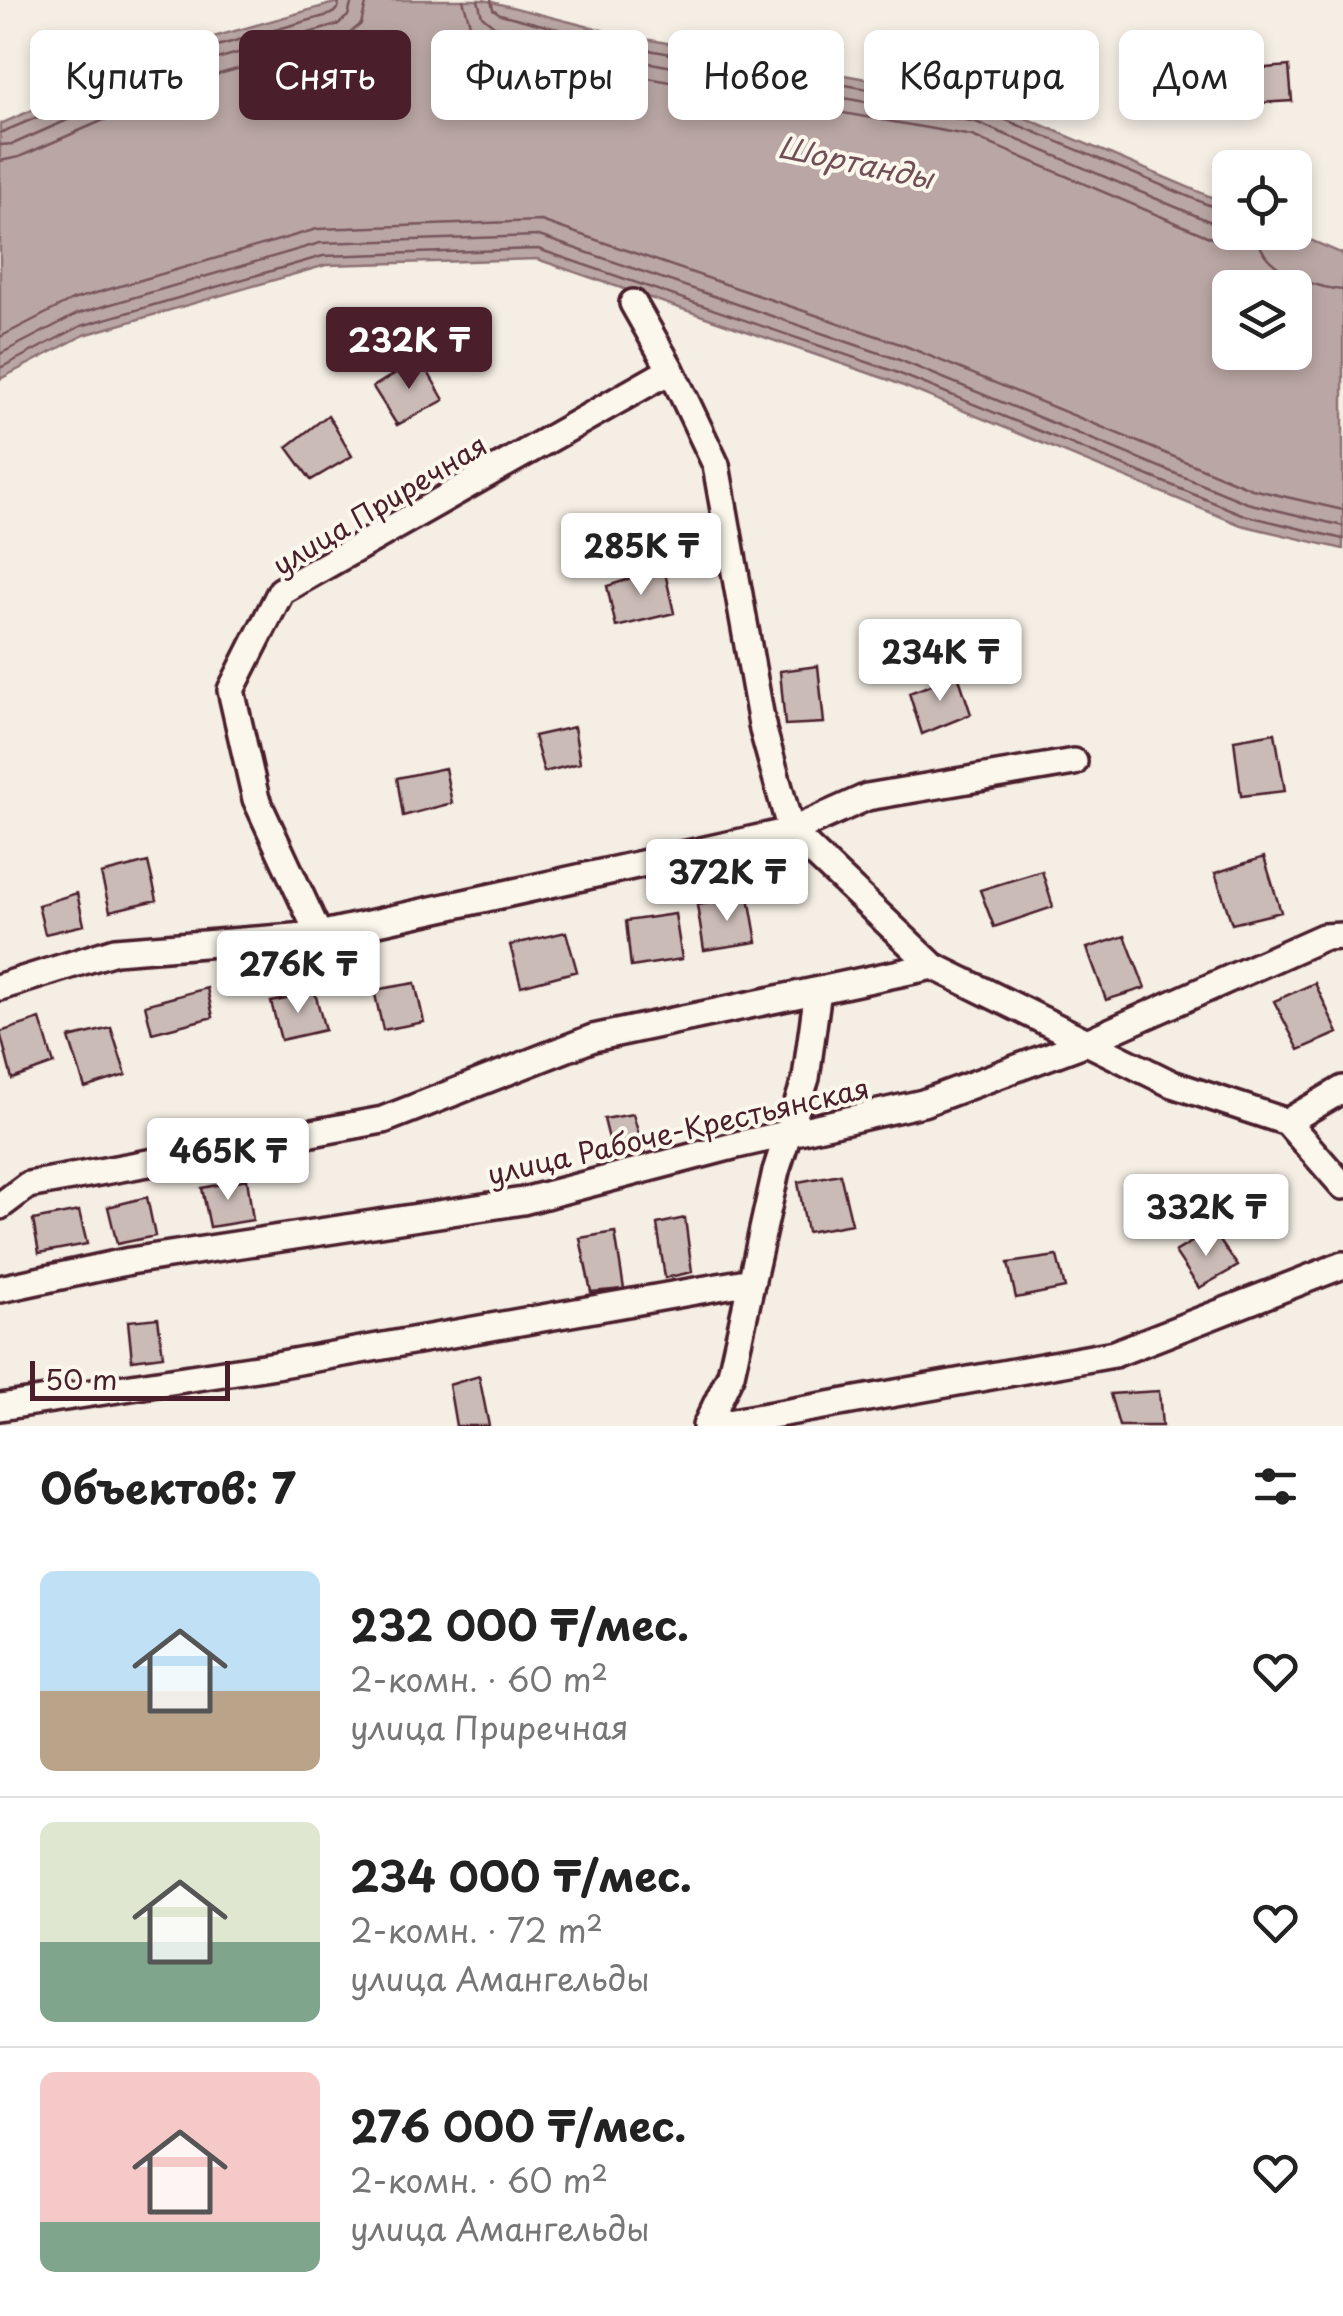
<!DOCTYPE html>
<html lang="ru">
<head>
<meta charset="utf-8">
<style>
  body { margin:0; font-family:"Playpen Sans",sans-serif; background:#f6f6f6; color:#222; height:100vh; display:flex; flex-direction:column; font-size:38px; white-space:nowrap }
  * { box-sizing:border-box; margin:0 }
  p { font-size:32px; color:#767676 }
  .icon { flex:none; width:55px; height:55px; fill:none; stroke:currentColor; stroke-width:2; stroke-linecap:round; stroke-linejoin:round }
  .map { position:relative; height:1426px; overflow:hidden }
  .details { display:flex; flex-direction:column; background:#fff; flex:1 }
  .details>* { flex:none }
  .banner { position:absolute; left:30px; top:30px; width:1285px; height:90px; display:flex; gap:20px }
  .tools { position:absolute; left:1212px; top:150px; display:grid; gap:20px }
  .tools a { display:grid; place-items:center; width:100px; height:100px; border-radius:15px; background:#fff; box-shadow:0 5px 15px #0003; font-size:50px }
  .scale { position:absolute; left:30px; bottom:25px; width:200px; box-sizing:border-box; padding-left:10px; border:5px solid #4a1f2b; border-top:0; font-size:28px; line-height:35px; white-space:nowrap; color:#4a1f2b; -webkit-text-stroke:8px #fbf7ec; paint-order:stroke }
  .price { position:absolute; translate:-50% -85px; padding:0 22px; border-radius:10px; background:#fff; color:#222; font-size:32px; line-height:65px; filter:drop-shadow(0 2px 5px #0008) }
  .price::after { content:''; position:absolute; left:50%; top:60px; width:30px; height:22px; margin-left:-15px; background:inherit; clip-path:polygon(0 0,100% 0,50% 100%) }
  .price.current { background:#4a1f2b; color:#fff }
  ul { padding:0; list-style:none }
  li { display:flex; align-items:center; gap:30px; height:250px; padding:0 40px }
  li+li { border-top:2px solid #e0e0e0 }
  li span { display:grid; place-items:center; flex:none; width:280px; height:200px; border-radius:15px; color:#555 }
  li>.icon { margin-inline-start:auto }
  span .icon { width:120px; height:120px; fill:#fffc; stroke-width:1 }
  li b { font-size:42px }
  h2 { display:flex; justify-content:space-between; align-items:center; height:120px; padding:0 40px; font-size:42px }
  .chip { padding:0 35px; border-radius:15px; background:#fff; box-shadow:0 5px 15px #0003; font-size:35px; line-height:90px }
  .chip.current { background:#4a1f2b; color:#fff }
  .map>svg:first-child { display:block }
  .water { fill:#baa7a5; stroke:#8d7174; stroke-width:2.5; fill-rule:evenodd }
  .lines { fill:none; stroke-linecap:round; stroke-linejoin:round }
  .shore { stroke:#77555c; stroke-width:2.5 }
  .building { fill:#cabbb6; stroke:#4a1f2b; stroke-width:2.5 }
  .minor-casing { stroke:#4a1f2b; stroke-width:32 }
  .minor { stroke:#fbf7ec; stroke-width:25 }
  .labels { text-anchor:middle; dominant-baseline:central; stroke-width:8; stroke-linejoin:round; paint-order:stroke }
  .street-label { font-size:28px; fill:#4a1f2b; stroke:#fbf7ec }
  .water-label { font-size:30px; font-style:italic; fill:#714f56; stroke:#fbf7ec }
</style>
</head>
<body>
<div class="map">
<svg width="1343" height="1426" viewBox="0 0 1343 1426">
  <rect width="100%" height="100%" fill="#f4eee4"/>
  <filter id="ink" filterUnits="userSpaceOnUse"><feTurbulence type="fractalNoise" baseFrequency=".01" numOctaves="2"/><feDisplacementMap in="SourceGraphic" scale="20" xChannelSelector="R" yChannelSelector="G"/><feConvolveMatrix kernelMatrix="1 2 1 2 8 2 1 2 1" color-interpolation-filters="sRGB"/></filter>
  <g filter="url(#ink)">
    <path class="water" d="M345,0H484L617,34L983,100L1230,205V232L1294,233L1343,254V549L1241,525L889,380L537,259L326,265L84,335L0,379V124L178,47ZM1230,288H1295V352H1230Z"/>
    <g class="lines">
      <path class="shore" d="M463,0L470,24L491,41L609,71L972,136L1214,239L1233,241L1255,234C1259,241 1261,250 1266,256C1280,274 1321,289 1343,290
        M478,0L482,16L494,26L612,56L976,122L1218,225L1230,226
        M491,0L493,9L500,14L615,44L980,109L1230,214
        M0,133L181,56L332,14L338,8L339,0
        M0,145L13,144L185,68L337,25L348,16L352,0
        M0,161L19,157L191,82L343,39L361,24L367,0
        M0,337L72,300L317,229L541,221L903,345L1252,489L1343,510
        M0,354L77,314L320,243L539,236L897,359L1247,503L1343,526
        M0,368L81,326L323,256L538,249L893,371L1244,515L1343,539"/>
    </g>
    <path class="building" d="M1289,66L1292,101L1245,104L1243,70Z
      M420,358L444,400L397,425L373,387Z
      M328,415L352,456L311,480L287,447Z
      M664,568L674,613L616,627L607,586Z
      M818,666L824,723L785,725L780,671Z
      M958,675L971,714L922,734L909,693Z
      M574,727L580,763L544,772L534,736Z
      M1275,733L1285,791L1241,796L1234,740Z
      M445,768L452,803L403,816L397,778Z
      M1264,857L1281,912L1232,924L1215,873Z
      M148,862L157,900L110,911L101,874Z
      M1042,871L1053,907L994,927L980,890Z
      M77,893L84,925L45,934L38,905Z
      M749,897L757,942L704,950L697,905Z
      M675,914L682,959L631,967L626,921Z
      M566,932L577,971L521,986L510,945Z
      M1125,936L1145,988L1106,1000L1087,948Z
      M415,983L424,1022L383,1030L374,990Z
      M1315,983L1338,1033L1299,1050L1274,1001Z
      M207,988L213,1017L152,1033L145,1005Z
      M315,993L325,1030L281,1040L271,1002Z
      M40,1019L54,1064L12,1079L0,1032Z
      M111,1028L126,1075L85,1088L69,1038Z
      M633,1114L645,1156L615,1163L604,1119Z
      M840,1174L852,1224L807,1232L798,1182Z
      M247,1179L253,1220L210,1227L202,1188Z
      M147,1197L155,1236L117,1244L108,1207Z
      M79,1211L87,1244L39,1253L33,1220Z
      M685,1218L692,1272L665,1278L657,1224Z
      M1212,1230L1238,1266L1199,1288L1175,1252Z
      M615,1232L624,1289L591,1292L580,1238Z
      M1057,1256L1065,1288L1016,1298L1008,1263Z
      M158,1318L163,1356L132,1360L128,1321Z
      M479,1376L489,1426H456L449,1385Z
      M1159,1391L1162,1426H1119L1110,1394Z"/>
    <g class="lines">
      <defs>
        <path id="minor" d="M633,303L671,370L716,465L763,730L791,831
          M791,831L933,966L1172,1084L1287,1122L1343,1186
          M319,935L256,799L231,690L281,591L671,370
          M0,987L115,951L319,935L791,831L867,797L1074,762
          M1287,1122L1343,1089
          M0,1206L28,1185L383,1120L593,1038L933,966
          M0,1289L130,1261L523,1201L737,1145L923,1103L1087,1042L1323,937L1343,936
          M0,1407L276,1365L752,1281
          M706,1426L731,1374L776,1171L806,1078L818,990
          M711,1426L1114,1354L1343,1265"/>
      </defs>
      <use href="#minor" class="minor-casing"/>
      <use href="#minor" class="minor"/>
    </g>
  </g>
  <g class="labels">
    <g class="street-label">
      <text transform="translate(379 504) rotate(-31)">улица Приречная</text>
      <text transform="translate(678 1130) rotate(-13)">улица Рабоче-Крестьянская</text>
    </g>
    <g class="water-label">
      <text transform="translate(856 161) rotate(12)">Шортанды</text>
    </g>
  </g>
</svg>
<div class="tools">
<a><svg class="icon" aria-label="locate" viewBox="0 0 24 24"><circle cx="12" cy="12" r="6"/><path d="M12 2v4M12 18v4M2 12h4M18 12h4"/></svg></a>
<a><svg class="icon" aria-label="layers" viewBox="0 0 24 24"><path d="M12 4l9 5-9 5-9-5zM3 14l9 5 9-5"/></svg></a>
</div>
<div class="scale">50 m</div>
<b class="price current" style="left:409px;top:392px">232K ₸</b>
<b class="price" style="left:641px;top:598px">285K ₸</b>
<b class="price" style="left:940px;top:704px">234K ₸</b>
<b class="price" style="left:727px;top:924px">372K ₸</b>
<b class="price" style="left:298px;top:1016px">276K ₸</b>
<b class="price" style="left:228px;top:1203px">465K ₸</b>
<b class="price" style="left:1206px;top:1259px">332K ₸</b>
<div class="banner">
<a class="chip">Купить</a>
<a class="chip current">Снять</a>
<a class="chip">Фильтры</a>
<a class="chip">Новое</a>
<a class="chip">Квартира</a>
<a class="chip">Дом</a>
</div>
</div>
<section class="details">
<h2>Объектов: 7<svg class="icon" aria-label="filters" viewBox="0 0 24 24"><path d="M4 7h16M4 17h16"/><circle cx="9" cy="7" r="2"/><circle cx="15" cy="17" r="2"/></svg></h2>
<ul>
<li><span style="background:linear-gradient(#bfe0f5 60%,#b9a48a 0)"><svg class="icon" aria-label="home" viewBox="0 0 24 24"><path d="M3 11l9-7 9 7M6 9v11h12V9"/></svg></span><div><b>232 000 ₸/мес.</b><p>2-комн. · 60 m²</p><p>улица Приречная</p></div><svg class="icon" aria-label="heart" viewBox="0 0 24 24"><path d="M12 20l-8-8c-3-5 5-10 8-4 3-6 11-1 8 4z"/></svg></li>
<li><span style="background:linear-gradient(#dfe7d0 60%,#7fa58c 0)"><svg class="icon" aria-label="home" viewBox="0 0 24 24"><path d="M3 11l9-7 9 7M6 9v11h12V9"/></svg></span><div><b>234 000 ₸/мес.</b><p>2-комн. · 72 m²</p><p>улица Амангельды</p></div><svg class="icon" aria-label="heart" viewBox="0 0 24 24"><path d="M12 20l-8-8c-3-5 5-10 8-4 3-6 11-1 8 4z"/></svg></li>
<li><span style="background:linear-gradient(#f6c9c9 75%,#7fa58c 0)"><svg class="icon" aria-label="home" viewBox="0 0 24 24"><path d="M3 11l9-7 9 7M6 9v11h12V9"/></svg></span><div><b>276 000 ₸/мес.</b><p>2-комн. · 60 m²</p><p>улица Амангельды</p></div><svg class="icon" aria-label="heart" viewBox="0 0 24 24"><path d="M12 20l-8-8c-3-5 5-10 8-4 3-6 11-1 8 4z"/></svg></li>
</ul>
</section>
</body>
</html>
